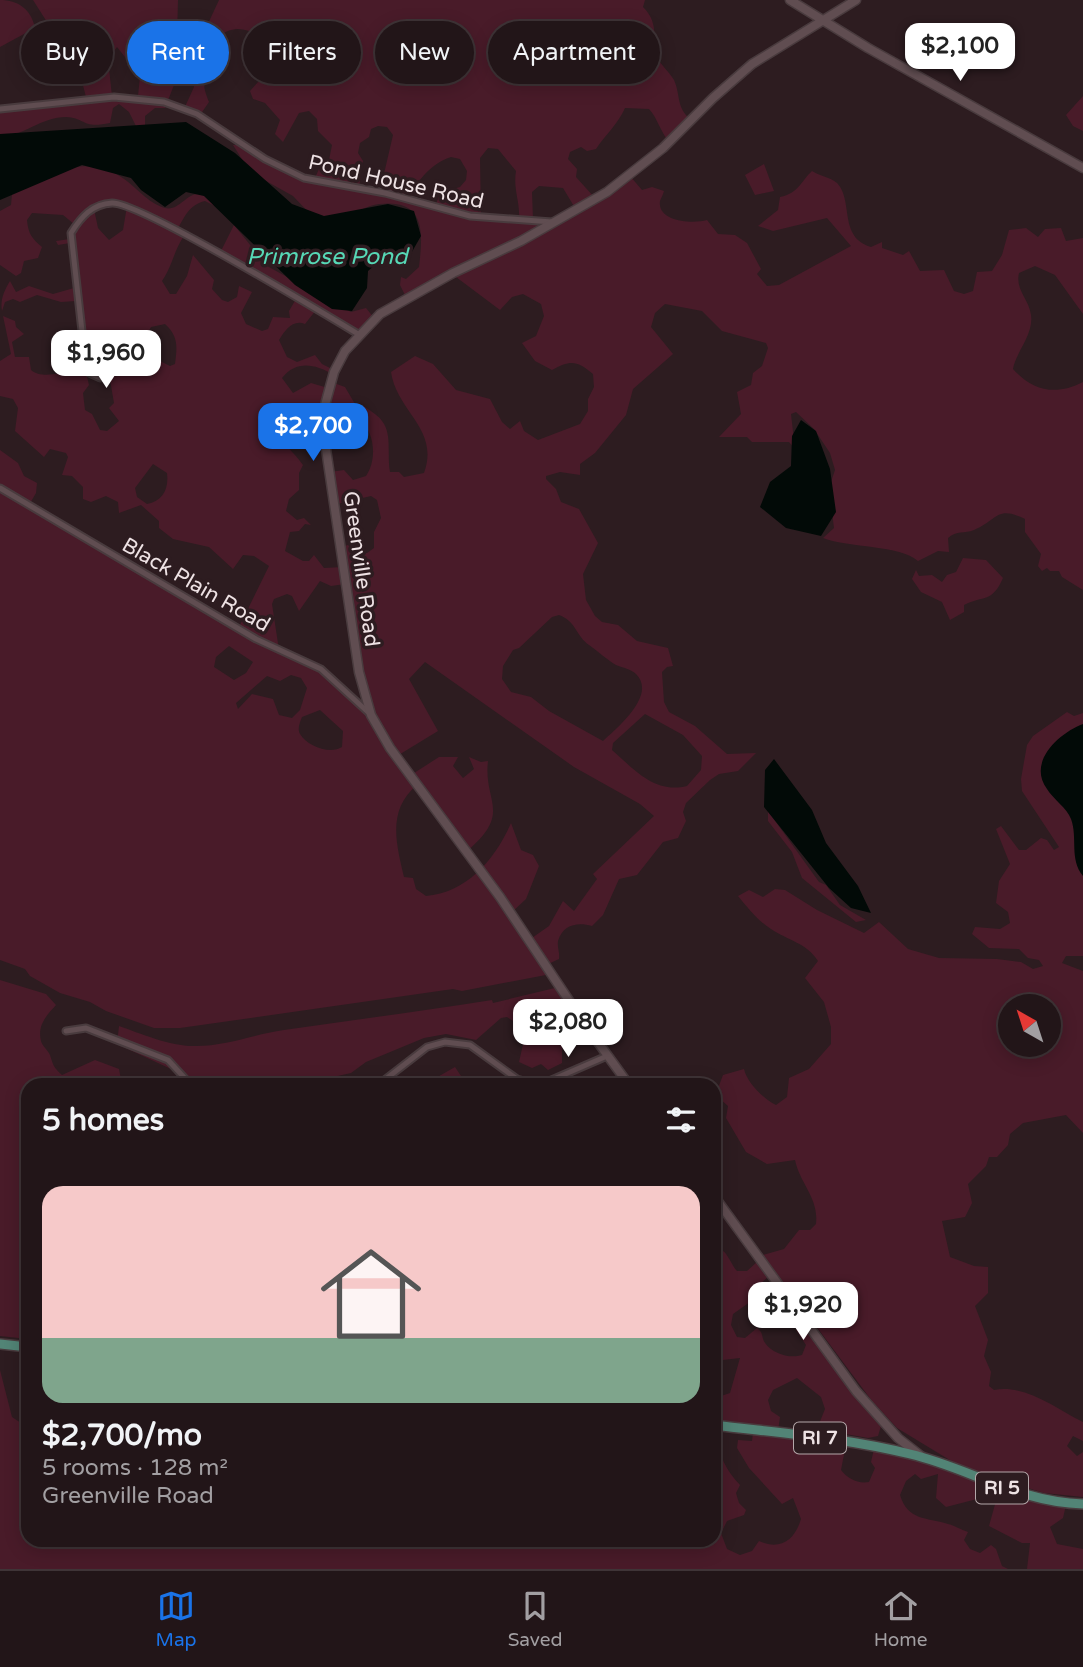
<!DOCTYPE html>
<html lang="en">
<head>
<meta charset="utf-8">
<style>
  body { margin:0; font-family:"Varela Round",sans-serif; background:#2a1e21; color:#f1f3f6; height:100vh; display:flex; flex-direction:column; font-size:26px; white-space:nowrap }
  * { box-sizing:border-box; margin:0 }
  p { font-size:23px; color:#a29fa2 }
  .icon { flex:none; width:38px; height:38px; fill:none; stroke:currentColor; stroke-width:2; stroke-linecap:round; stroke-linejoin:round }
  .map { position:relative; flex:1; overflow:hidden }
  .sheet { position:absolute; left:21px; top:1078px; width:700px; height:469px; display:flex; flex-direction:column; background:#221518; border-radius:21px; box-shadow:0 4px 18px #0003,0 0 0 2px #3f3437 }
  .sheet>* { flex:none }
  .banner { position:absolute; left:21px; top:21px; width:700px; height:63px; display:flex; gap:14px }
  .needle { width:46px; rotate:321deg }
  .controls { position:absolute; left:998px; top:994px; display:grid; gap:14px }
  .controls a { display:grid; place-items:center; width:63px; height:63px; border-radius:50%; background:#221518; box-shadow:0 4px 18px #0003,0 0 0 2px #3f3437; font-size:35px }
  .price { position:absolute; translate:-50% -60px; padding:0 16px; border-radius:14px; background:#fff; color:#222; font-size:23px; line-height:46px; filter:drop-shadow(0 2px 4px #0008) }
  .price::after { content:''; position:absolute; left:50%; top:42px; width:21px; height:16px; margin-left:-10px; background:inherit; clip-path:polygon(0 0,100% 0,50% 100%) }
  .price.on { background:#1a73e8; color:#fff }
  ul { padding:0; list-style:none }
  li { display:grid; align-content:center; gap:14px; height:371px; padding:0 21px }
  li+li { border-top:2px solid #3f3437 }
  li span { display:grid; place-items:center; height:217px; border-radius:21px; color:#555 }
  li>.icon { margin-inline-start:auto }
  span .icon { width:126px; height:126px; fill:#fffc; stroke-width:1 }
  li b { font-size:30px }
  h2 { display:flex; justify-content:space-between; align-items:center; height:84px; padding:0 21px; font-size:30px }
  .chip { padding:0 24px; border-radius:32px; background:#221518; box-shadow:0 4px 18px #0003,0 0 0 2px #3f3437; font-size:24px; line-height:63px }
  .chip.on { background:#1a73e8; color:#fff }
  .dock { display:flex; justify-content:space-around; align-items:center; height:98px; border-top:2px solid #3f3437; background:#221518; font-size:19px; color:#a29fa2 }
  .dock a { display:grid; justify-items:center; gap:4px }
  .dock .on { color:#1a73e8 }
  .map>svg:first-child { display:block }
  .green { fill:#491b29; fill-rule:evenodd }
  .water { fill:#020a07 }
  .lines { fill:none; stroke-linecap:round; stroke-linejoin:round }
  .minor-casing { stroke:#493b3e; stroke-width:9 }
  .secondary-casing { stroke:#493b3e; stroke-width:11 }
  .primary-casing { stroke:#493b3e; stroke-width:12 }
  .minor { stroke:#604d51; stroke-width:5 }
  .secondary { stroke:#604d51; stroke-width:8 }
  .primary { stroke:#528476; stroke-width:9 }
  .labels { text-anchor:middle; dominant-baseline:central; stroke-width:7; stroke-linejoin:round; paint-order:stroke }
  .shield { fill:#2d1c20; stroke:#b4a7a9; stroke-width:2 }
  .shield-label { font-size:19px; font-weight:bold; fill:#eee2e4 }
  .street-label { font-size:21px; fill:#eee2e4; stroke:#2d1c20 }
  .water-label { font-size:23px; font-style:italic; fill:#57d8b6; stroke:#2d1c20 }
</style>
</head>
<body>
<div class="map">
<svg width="1083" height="1569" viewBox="0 0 1083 1569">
  <rect width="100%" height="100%" fill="#2d1c20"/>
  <path class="green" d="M0,0C18,0 31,9 35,28L0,47Z
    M33,0H178L177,38L167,34L157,44L162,57L155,60L162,82L174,85L165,108H155L145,116V126L137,128L129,112L119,104L113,108L110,123C82,129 86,118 66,117C42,117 22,136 0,138V108L86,97L78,66L73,62V47L54,33ZM117,47L140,76L138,96H112L108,59Z
    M219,0H645L643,7C658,22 653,34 656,53C657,62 669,71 674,80C681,96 676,107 690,119L669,142C660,131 658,119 649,109L625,108C618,124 606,134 596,149L587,151L581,147L570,152L568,159L577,169L576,177L594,197L630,176L642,190L652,187L664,191C663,195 661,198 660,201C657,222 693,224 707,220L718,234L735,235L747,243L761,269L757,274L767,286L779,285L851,246L827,218L773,231L758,226L778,210L780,197C799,193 801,181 812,171C820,176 830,177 837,183C854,201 838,237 871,247L882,242V248L903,255L909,251L920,271L944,270L954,291L964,294L973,291L977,272L992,271L1002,255L1009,230L1026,228L1038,237L1045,229L1061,228L1066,241L1083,238V314L1055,275L1035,266L1019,273C1015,290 1029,299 1031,315C1034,334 1016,352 1013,369C1033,391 1056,396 1083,382V590L1062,577L1059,571H1050L1047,568L1042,571L1038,566L1041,554L1025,532V519C996,505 998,520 974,530C964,534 957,530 948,538L949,552L938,551L918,561C900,545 849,548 823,538L834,528L829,488L835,470L830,453L814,429L796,412L791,414L795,449L789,442H752L747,437H719L741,414L737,392L751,385L753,373L762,366L768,348L766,343L722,331L702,311L665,304L655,313L651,327L673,354L633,389L626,415L595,453L580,464V475L560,472L546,476V479L556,489L561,502L579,509L598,543L583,574L586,600L595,616L602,622L618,625L637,641L668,648L673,666L667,667L662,672L664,702L669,712L695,726L727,754L756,753L738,771L719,774L710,780L686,803L683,812L686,821L678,838L663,842L637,875L619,879L603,915L592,926C578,922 563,924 558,941C557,947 560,953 559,959L546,965L551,974L462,991L453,989L180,1028H154L106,1011L90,1002L60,993L30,976L25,969L0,960V450L18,463L24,476L37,483L36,493L29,505L239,627L269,566L254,556L243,555L233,569L209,547L173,539L159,528V521L141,505L119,513L118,502L106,496L91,502L83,499V487L72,476L62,475L68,457L66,453L50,449L44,457L15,431L18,408L13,399L0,396V361L11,354L3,316L15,321L16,327L24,334L12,342L15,357H29L31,370C40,378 58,374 69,371L72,355L85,368L89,385L83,393L85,410L92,414L100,430L107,431L119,421L109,408L114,403L109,374L115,367L107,348H84L76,301L61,302L37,295L20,302L13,299L5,302L2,311C0,300 4,291 10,281L16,292L29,286L53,294L74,288L70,243L58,245L56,241L70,239L74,224L63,215L32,213L27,220C28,233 32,239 42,247L38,258L24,261L21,273L16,276L0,265V211L11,205L12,194C42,172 87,154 121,177C136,186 147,203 165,208C180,212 188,189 203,195C211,198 219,206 225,211L205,201C189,205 185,216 177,230L184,236C174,250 172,267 162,281L170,294H176L187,276L193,255L214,280L212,289L222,300L228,302L237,297L239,286L252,292L241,313L246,324L262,331L268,329L273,317L290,318L289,311L296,299L219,255L234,225L267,266L351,312L366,308L374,318L358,333L316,310L305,324C293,319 285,330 279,340L287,357L297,362L315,355L322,364L334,370L332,374C315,364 296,360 282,378L293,393L311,383L328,388L331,382L345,387L355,404C364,405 368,409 375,414C395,429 386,450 390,472H399L404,477L424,473C440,429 397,412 391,372L415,356L433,364L456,390L490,399L502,422L510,429L520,421L524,431L538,440L580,424L588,411V399L594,387L593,374C577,360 570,360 552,370L535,361L522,343L536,336L544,316L541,304L523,294L512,297L500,310L452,274L406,297L400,285L401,277L406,279L419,267C423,232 426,199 379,204C368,205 358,213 347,214C336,216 325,216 314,218L293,196L250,172L233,145H241L303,178H315L319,169L328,165L332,145L318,131L317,119L309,111L299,113L283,142L275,134L280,120L265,103L253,99L250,91L266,73L273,74L278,68C274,41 239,12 215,41C210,47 209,59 208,67C205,85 201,82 209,102L200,115L184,109L194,87L193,60L201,48L199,43ZM378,126L387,127L393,135L380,191L359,187L363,161L358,153L360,143L369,137L371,129ZM488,148L498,149L516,171C513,189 520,201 519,218L481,217L480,158ZM451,157L460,159L467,171L466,180L460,187L440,193L435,207L409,199C416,181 432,163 451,157ZM539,186L563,188L575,208L551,222L533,219L532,192ZM114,202L127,206L123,230L109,240L98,228L94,209ZM165,324C179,337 177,347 175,364L170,366L156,359L147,334L151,327ZM295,418L309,439L323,437L324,430C337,428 348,422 361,420C375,434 377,460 366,476L353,480L344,470L330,472L337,504L371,496L377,500L381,518L374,532V548L367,553H357L348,545L341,547L343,567L324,568L314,555L309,561H303L285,551L290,532L299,531L305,524L311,525L304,518L297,520L286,511L289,499L299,490V473L303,465C294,452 284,446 277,431L279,425ZM153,464L167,473C169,489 163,501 147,504L137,497L135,488ZM320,581L331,586L345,584L367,710L305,659L279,650L272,604L274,599L287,594L292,596L299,611ZM559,615C576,621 576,636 589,645C598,651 607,660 616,665C623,668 631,669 636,674C657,695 618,727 603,741L549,711L531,697L511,692L502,679L503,666L513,650L519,648L552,617ZM229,646L253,662L246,673L234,680L214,667L216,657ZM425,662L574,767L640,804L654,816L593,874L597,879L574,911L563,901L549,926L529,940L511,913L526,899L539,866L533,855L521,850L511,823C495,860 466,893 426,896L416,889L413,878L404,877C396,843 387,810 417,785L467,851C513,812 483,802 488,761L481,762L469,757L474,769L463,778L453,766L458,757H439L411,775L397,756L438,731L409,679ZM291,675L301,678L307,688L300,710L292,718L279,715L273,699L252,694L238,709L236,703L267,676L280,681ZM320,710L343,731L342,747C330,755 307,746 300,734C297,729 300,722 302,717ZM645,714L683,735L702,756L701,770L687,786C654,794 634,769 612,750L613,743Z
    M1083,96V131L1073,126L1066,115Z
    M764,164L774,191L755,195L745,175Z
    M963,558L986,560L1003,578C992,603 984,595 964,605V612L950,620L942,602L921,592L912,579L916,570L919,576L932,575L942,582L947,575L956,572Z
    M1067,712L1074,716L1083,713V956H1066L1062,963L1083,971V1133L1066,1115L1023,1123L1010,1134L1008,1145L997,1157H989L986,1166L968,1184L972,1203L965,1217L942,1221L950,1257L974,1266L988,1267V1293L975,1306L988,1340L984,1356L991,1372L989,1386L994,1390C1026,1384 1056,1409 1083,1422V1441L1073,1436L1067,1446L1077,1456L1083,1452V1497L1044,1493L985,1475L953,1462L897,1428L872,1401L763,1255L784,1249L799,1230H810L816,1224C819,1198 800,1184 795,1160L767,1164L746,1152L726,1118L728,1106L719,1098L714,1099L723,1075L744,1069C747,1083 764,1099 776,1105L787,1097L789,1078L809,1069L831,1044V1027L824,1002L805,978L818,961C807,943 787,940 771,929C758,921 748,908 738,896L749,890L763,897L775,889L785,890L817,910L864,933L879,922L908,949L939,958L997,959L1021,962L1033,969L1043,966L1039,960L1028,958L1019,949L989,948L972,934L975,927L1000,929L1010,923L1008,912L996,903L999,881L1010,864L996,829L1001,826L1019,850H1026L1041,838L1047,840L1054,850L1059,847L1022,791L1021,779L1027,745L1033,736ZM1010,1006H1048V1045H1010Z
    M768,811L819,882L826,885L840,905L866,920L856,922L802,878L792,852L768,821Z
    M0,980L46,994L56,1005C47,1015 37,1025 41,1041C42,1046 48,1050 50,1055C53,1065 54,1068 62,1075L95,1060L119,1069L122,1085H28V1339L0,1336Z
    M559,987L570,1003L562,1013V1063L548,1070L541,1064L532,1068L519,1062L524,1040L521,1026L507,1017L501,1018L476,1040L446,1034L424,1038L366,1062L351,1073L333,1077L332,1085H185L171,1069L117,1044L119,1026C142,1034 172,1047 196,1046C226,1046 255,1034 284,1030C353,1020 423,1011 492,1000L493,1003Z
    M455,1067L467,1085H395L417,1078L434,1079Z
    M714,1247C728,1249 729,1262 737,1271H747L758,1261L769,1276L760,1284V1295L733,1314L731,1325L737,1337L745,1338L757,1328C764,1333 761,1337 765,1343C773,1354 790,1359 802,1355L806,1345L796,1330L803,1324L881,1426L878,1436L868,1438L817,1429L825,1409L821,1397L797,1378L773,1390L768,1400L771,1411L780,1417L778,1431L718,1425L721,1396L730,1393L740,1358L714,1361Z
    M0,1370L12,1417L24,1425L28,1424V1540H714V1427L719,1428C716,1451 724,1468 740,1485L736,1493L739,1503L746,1510L744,1515L727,1521L721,1533L727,1549L740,1555L752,1551L759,1541C780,1551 795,1540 801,1519L793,1498L782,1504L749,1468L737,1448L738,1440L752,1441L753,1432L846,1444L841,1470C848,1479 858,1484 869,1482L875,1468L871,1462L874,1449L921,1461L987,1486L981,1498L946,1507L936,1498L938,1474L921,1479L915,1474L906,1481L900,1495C908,1521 926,1517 948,1524C954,1525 961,1530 968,1532L964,1540L970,1549L980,1553L991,1545L996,1549L1002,1566L1008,1569H0Z
    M999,1490L1066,1505L1063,1518L1050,1527L1057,1544L1083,1549V1569H1027L1030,1543H1022L989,1526Z"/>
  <path class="water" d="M186,122L235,153L292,204L324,216L388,204L414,211L421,236L405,264L383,258L368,271L367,288L352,311L332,309L295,285L204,196L186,192L165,207L141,190L131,178L82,165L0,200V134Z
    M801,420L816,431L830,469L836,512L821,536L786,528L760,507L770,482L791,466L792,436Z
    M1083,724V876C1069,859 1078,838 1071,819C1067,808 1053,799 1047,789C1027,762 1059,733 1083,724Z
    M774,759L812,810L826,843L858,886L871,913L851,908L829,888L764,807L765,770Z"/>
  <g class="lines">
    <defs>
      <path id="minor" d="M0,109L114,97L164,102L197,114L265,159L304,178L385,193L470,216L552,222
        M94,347L109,349L116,365L110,374L100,378L89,373L84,349Z
        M84,349L71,233C81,217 92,204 112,203C139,202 323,313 358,334
        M0,488L256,639L321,669L369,713
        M66,1031L86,1028L168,1060L191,1085
        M378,1085L427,1047L445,1042L470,1045L517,1079L538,1085
        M540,1085L607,1056"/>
      <path id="secondary" d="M790,0L868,48L1083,168
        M629,1085L584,1023L500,897L390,748L371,715L359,672L326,449L325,405L334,372L345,351L380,314L453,273L521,241L607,192L663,148L713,98L752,64L856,0
        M714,1196L856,1391L898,1438L921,1456"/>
      <path id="primary" d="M0,1344L28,1347
        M714,1425C779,1433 846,1438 910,1454C970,1468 1017,1502 1083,1504"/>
    </defs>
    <use href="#minor" class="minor-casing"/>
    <use href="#secondary" class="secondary-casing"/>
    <use href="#primary" class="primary-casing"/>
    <use href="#minor" class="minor"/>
    <use href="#secondary" class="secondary"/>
    <use href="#primary" class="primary"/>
  </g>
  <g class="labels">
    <g class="shield">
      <rect x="794" y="1422.5" width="52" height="31" rx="5"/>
      <rect x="976" y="1472.5" width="52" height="31" rx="5"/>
    </g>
    <g class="shield-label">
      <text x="820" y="1438">RI 7</text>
      <text x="1002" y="1488">RI 5</text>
    </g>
    <g class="street-label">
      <text transform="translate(396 182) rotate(13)">Pond House Road</text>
      <text transform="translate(361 569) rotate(82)">Greenville Road</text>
      <text transform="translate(196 585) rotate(30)">Black Plain Road</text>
    </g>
    <g class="water-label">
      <text x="327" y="257">Primrose Pond</text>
    </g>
  </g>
</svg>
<div class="controls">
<a><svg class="needle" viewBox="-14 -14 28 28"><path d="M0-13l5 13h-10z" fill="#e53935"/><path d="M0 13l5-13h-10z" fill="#a29fa2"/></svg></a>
</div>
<b class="price" style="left:960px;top:83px">$2,100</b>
<b class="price" style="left:106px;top:390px">$1,960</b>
<b class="price on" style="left:313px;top:463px">$2,700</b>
<b class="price" style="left:568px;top:1059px">$2,080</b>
<b class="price" style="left:803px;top:1342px">$1,920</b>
<div class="banner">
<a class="chip">Buy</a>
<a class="chip on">Rent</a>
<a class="chip">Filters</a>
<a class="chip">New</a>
<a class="chip">Apartment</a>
</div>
<section class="sheet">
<h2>5 homes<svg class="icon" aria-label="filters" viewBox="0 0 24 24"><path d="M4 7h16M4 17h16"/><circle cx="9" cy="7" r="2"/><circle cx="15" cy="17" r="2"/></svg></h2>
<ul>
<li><span style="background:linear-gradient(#f6c9c9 70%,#7fa58c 0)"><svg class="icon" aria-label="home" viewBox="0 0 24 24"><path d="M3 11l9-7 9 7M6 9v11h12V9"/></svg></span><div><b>$2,700/mo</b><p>5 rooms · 128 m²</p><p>Greenville Road</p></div></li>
</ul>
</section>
</div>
<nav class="dock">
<a class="on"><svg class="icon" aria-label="map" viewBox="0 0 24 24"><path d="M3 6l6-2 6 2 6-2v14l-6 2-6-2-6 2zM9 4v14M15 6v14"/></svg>Map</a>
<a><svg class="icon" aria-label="saved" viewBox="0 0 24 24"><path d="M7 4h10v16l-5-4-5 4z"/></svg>Saved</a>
<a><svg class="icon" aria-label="home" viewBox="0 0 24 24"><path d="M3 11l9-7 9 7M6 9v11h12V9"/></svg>Home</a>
</nav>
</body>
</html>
